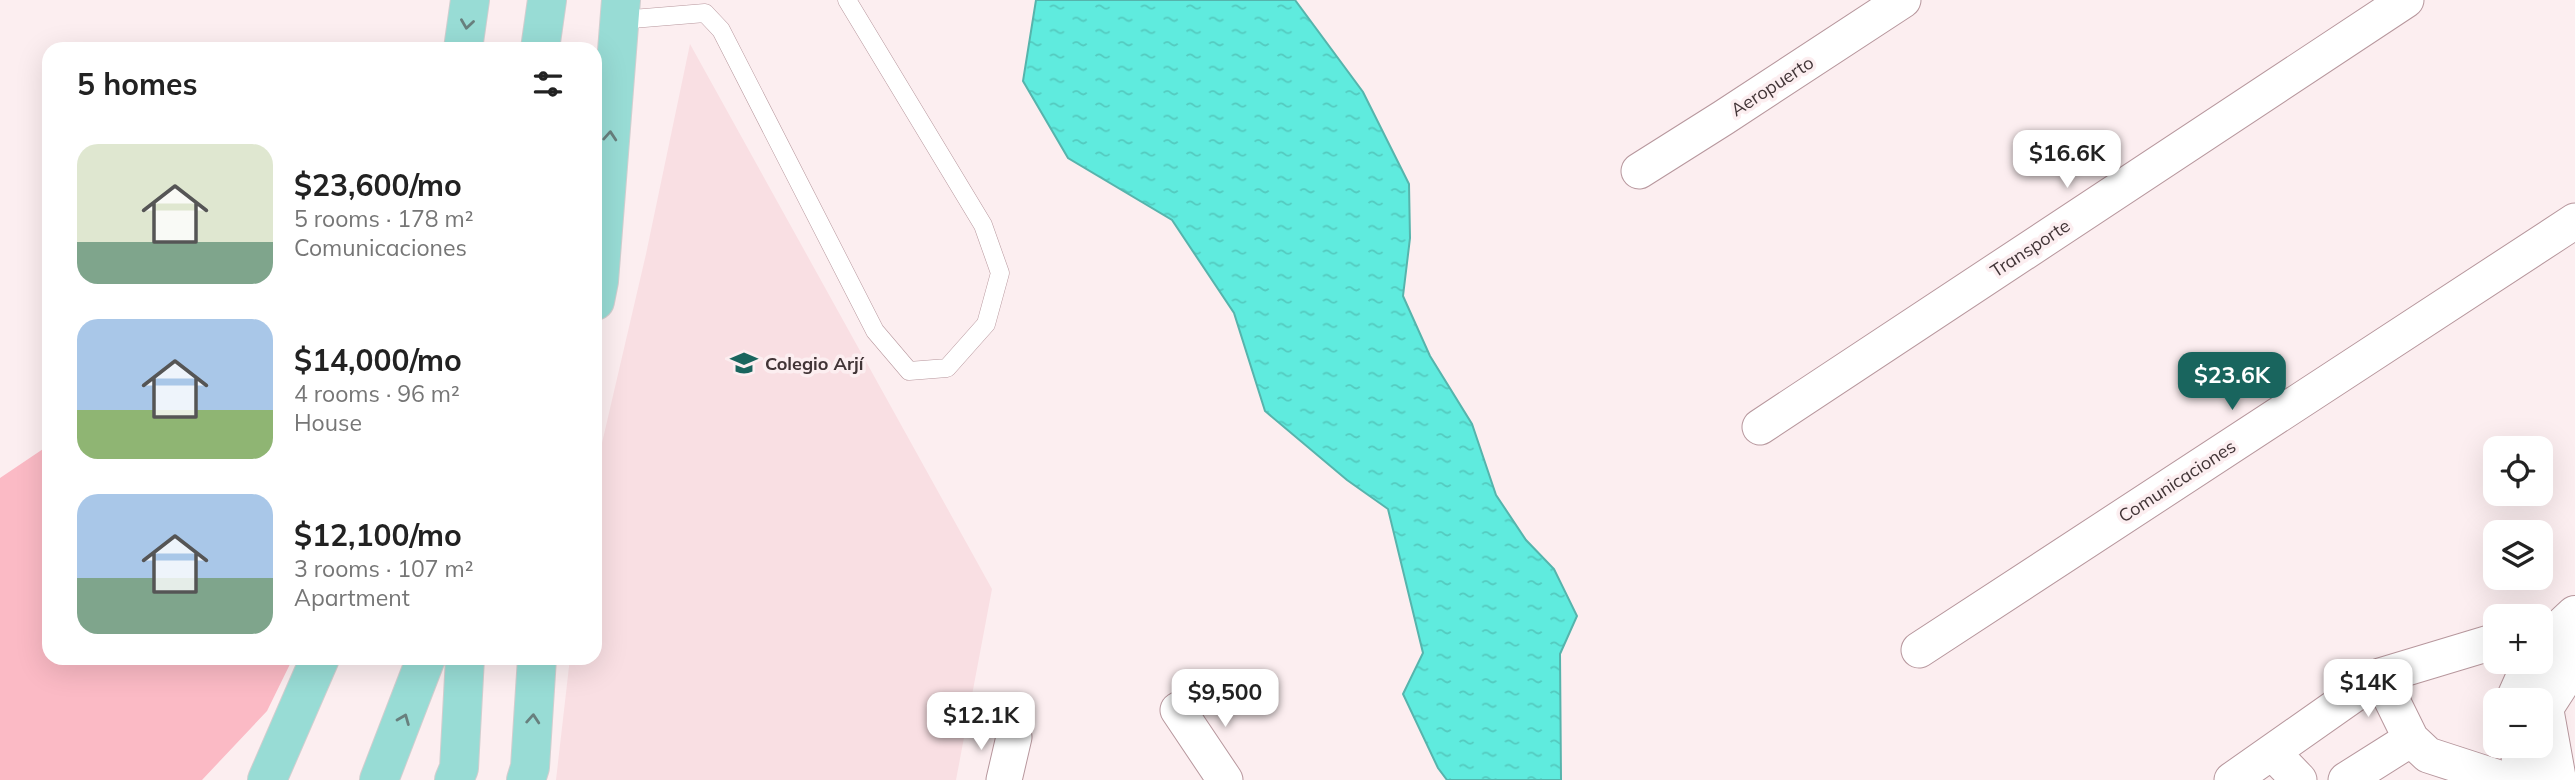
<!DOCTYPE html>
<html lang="en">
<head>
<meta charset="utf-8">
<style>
  body { margin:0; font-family:Mulish,sans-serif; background:#f2f2f2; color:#222; height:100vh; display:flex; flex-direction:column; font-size:26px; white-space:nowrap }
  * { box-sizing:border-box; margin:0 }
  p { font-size:23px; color:#767676 }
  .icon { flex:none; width:38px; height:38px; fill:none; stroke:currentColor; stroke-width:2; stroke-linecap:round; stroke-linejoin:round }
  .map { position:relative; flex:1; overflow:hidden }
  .side { position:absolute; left:42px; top:42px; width:560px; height:623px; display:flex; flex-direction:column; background:#fff; border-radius:21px; box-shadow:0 7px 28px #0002 }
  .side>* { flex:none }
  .controls { position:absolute; left:2483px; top:436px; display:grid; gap:14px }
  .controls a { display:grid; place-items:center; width:70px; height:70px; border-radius:14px; background:#fff; box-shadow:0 7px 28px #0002; font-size:35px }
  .price { position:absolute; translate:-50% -60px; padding:0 16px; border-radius:14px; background:#fff; color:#222; font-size:23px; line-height:46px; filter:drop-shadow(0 2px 4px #0008) }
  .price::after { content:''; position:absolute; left:50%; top:42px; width:21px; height:16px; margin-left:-10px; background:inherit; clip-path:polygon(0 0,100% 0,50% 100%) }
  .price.on { background:#19655e; color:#fff }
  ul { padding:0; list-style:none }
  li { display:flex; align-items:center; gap:21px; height:175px; padding:0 35px }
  li span { display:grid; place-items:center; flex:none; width:196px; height:140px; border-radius:21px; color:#555 }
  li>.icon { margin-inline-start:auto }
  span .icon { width:84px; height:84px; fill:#fffc; stroke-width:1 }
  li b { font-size:30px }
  h2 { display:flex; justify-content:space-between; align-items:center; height:84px; padding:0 35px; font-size:30px }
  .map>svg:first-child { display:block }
  .built { fill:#f9dfe3 }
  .green { fill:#fbbac5 }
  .water { fill:url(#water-ripples); stroke:#56b4ac; stroke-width:2 }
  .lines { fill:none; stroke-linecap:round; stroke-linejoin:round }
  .lane-casing { stroke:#b7979d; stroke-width:19 }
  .street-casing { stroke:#b7979d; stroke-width:37 }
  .secondary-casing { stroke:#b7979d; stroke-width:40 }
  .primary-casing { stroke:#d1cecf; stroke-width:40 }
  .lane { stroke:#fff; stroke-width:18 }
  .street { stroke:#fff; stroke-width:35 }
  .secondary { stroke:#fff; stroke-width:38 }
  .primary { stroke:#98dcd5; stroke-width:38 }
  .oneway { stroke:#68807e }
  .labels { text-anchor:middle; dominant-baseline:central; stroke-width:7; stroke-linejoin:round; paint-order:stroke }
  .street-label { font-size:18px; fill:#413436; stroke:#fceef0 }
  .poi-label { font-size:18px; font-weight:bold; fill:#413436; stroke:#fceef0; text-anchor:start }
</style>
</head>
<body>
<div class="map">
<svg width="2575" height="780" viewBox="0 0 2575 780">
  <defs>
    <pattern id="water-ripples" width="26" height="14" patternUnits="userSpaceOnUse" patternTransform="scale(1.75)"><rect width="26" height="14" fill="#5febde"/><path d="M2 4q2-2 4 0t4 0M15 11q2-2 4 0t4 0" fill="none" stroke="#54cabf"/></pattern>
  </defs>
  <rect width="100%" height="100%" fill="#fceef0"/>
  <path class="built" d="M690,44L992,589L956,780H556L570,658H595V473L646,254Z"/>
  <path class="green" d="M49,445V658H293L267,711L202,780H0V478Z"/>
  <path class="water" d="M1036,0H1295L1363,92L1409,184L1410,238L1403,296L1430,356L1472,424L1496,495L1526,540L1554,569L1577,616L1560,654L1561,780H1447L1438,768L1403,694L1423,653L1388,509L1347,480L1265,411L1234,313L1172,220L1068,158L1023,81Z"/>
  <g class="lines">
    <defs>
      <path id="lane" d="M705,13L721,30L875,331L909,371L947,368L986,324L1000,273L983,225L847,0
        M620,20L705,13"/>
      <path id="street" d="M1639,171L1723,118L1903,0
        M1760,427L2406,0
        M1919,650L2575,221
        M2380,676L2411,739L2428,755L2505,780
        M1178,710L1225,780
        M2272,752L2299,780
        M1004,780L1014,737
        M2232,780L2380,676L2496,641
        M2346,780L2411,739"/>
      <path id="secondary" d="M2541,647L2575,615
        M2515,700L2532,662
        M2519,746L2524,780
        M2557,780L2544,708L2575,660"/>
      <path id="primary" d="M463,49L470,0
        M540,49L547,0
        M595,301L599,281L621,0
        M267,780L320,658
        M379,780L426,658
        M454,780L459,768L465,658
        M526,780L530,767L537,658"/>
    </defs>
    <use href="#lane" class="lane-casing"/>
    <use href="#street" class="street-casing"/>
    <use href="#secondary" class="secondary-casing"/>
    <use href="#primary" class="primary-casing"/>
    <use href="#lane" class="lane"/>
    <use href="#street" class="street"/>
    <use href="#secondary" class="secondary"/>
    <use href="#primary" class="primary"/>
  </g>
  <defs><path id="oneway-chevron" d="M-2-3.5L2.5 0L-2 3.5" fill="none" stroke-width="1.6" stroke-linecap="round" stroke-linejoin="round" transform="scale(1.75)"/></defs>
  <g class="oneway">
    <use href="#oneway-chevron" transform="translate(467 24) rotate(98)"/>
    <use href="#oneway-chevron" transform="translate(610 136) rotate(-86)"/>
    <use href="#oneway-chevron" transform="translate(404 719) rotate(-68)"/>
    <use href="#oneway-chevron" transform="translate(533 719) rotate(-86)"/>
  </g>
  <defs>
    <symbol id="school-bare" viewBox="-9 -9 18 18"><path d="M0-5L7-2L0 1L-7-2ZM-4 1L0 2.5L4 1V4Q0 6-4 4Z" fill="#19655e" stroke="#fceef0" stroke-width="2.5" paint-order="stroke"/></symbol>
  </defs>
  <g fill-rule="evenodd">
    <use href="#school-bare" x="725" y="344" width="38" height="38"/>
  </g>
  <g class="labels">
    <g class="street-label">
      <text transform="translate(1772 86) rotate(-33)">Aeropuerto</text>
      <text transform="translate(2030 248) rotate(-33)">Transporte</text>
      <text transform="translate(2177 481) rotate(-33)">Comunicaciones</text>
    </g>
    <g class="poi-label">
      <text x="765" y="363">Colegio Arjí</text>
    </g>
  </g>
</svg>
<div class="controls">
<a><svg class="icon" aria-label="locate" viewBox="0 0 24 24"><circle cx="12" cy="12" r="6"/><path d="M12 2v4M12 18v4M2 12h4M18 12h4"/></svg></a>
<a><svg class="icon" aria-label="layers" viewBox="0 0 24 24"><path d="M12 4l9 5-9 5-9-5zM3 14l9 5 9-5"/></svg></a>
<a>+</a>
<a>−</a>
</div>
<b class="price" style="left:2067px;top:190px">$16.6K</b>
<b class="price on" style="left:2232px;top:412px">$23.6K</b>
<b class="price" style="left:2368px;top:719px">$14K</b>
<b class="price" style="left:1225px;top:729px">$9,500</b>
<b class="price" style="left:981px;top:752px">$12.1K</b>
<section class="side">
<h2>5 homes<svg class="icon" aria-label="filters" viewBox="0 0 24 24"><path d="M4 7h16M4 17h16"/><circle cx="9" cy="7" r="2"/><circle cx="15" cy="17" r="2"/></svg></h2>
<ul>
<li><span style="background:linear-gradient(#dfe7d0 70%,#7fa58c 0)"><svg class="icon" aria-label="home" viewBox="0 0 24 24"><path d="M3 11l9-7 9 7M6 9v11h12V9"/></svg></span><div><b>$23,600/mo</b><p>5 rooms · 178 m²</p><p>Comunicaciones</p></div></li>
<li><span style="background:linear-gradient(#a9c7e8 65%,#8fb573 0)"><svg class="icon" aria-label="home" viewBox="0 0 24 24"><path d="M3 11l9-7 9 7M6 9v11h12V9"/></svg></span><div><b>$14,000/mo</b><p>4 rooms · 96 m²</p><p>House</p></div></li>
<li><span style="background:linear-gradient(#a9c7e8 60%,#7fa58c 0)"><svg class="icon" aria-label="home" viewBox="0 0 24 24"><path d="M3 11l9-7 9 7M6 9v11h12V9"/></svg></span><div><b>$12,100/mo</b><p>3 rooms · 107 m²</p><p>Apartment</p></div></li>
</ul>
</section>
</div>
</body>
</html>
